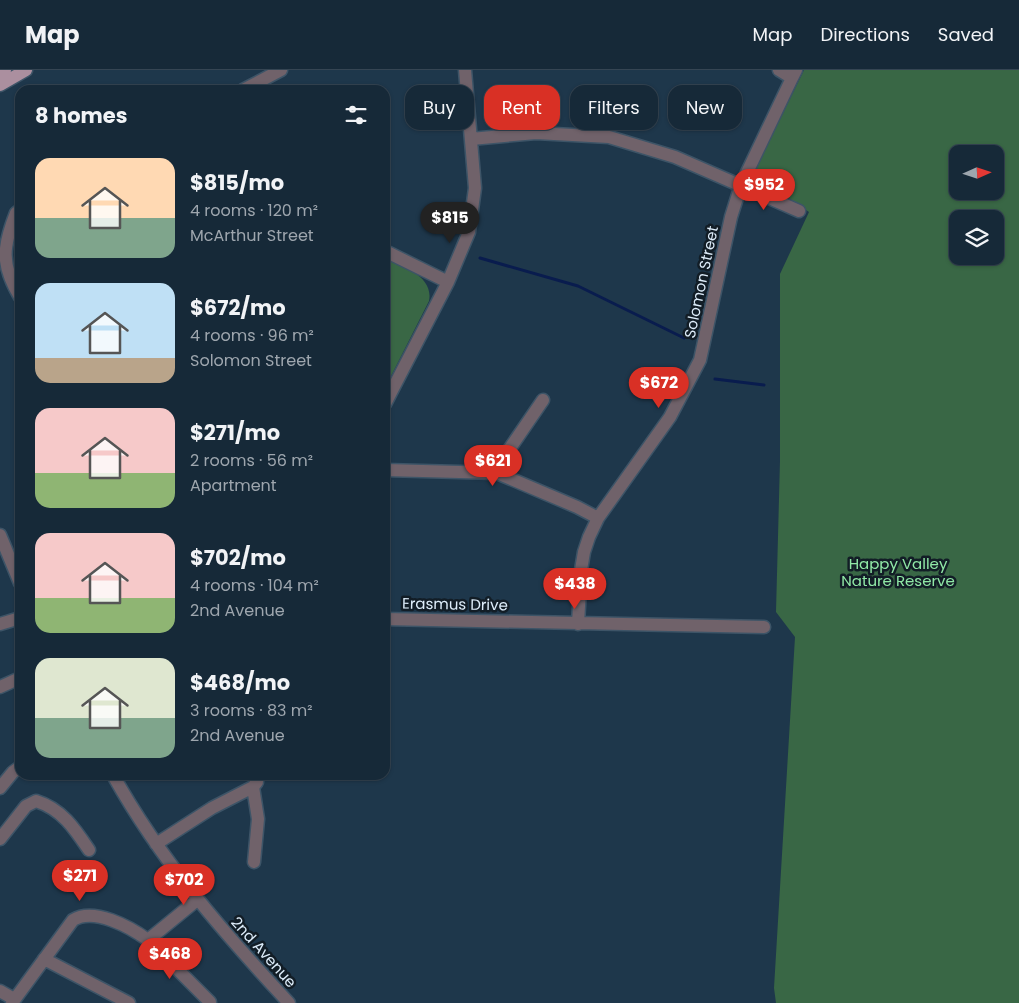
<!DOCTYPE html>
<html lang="en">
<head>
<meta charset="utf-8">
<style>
  body { margin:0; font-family:Poppins,sans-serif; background:#233543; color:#f1f3f6; height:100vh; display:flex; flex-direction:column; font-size:19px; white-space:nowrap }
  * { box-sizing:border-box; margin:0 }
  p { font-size:16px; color:#9ea6ae }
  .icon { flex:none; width:28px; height:28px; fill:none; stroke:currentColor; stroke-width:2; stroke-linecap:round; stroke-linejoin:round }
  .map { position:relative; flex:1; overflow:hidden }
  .sheet { position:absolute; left:15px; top:15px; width:375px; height:695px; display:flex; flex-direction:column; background:#162938; border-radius:15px; box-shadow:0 1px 4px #0004,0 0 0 1px #354553 }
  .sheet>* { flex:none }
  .guide { position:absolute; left:405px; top:15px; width:475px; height:45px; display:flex; gap:10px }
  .needle { width:32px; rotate:87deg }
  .buttons { position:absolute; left:949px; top:75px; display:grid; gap:10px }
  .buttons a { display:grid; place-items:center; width:55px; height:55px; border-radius:10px; background:#162938; box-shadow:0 1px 4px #0004,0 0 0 1px #354553; font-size:25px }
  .price { position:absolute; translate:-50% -42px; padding:0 11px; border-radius:18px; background:#d93025; color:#fff; font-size:16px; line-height:32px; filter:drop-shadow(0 1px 2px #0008) }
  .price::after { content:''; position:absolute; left:50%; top:30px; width:15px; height:11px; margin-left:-8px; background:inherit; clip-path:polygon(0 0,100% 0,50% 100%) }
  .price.active { background:#222; color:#fff }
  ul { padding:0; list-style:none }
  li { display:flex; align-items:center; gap:15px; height:125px; padding:0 20px }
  li span { display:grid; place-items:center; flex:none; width:140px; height:100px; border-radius:15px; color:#555 }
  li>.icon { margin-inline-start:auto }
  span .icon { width:60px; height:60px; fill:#fffc; stroke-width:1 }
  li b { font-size:21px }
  h2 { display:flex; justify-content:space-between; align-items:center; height:60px; padding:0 20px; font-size:21px }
  .chip { padding:0 18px; border-radius:15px; background:#162938; box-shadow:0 1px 4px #0004,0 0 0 1px #354553; font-size:18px; line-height:45px }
  .chip.active { background:#d93025; color:#fff }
  header { display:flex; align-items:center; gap:30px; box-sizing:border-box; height:70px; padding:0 25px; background:#162938; border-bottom:1px solid #354553 }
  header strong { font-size:24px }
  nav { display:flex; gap:28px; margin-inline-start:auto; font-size:18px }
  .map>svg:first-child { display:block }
  .green { fill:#396745; fill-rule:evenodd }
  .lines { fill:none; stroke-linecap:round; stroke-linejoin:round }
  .stream { stroke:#091c4e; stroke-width:3 }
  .minor-casing { stroke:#3d5467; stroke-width:15 }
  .major-casing { stroke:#3d5467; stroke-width:15 }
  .minor { stroke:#70626a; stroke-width:12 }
  .major { stroke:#ab8f9f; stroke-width:12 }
  .labels { text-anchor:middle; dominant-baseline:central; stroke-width:5; stroke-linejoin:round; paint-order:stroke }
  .street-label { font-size:15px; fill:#deedfa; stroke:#121d26 }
  .park-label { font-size:15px; fill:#90e8a6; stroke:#121d26 }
</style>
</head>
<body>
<header>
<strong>Map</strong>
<nav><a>Map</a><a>Directions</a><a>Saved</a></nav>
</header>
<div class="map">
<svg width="1019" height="933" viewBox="0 0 1019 933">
  <rect width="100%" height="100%" fill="#1e374b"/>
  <path class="green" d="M804,0H1019V933H776L774,918L795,567L776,542L780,391V204L809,142L753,104ZM958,84H995V121H958ZM958,149H995V186H958Z
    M385,188C403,197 434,206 429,231L385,318Z"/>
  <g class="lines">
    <path class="stream" d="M480,188L578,216L684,268
      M715,309L764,315"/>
    <defs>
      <path id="minor" d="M779,0L792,8L796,0
        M243,20L281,0
        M471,69L536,63L609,67L675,87L799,141
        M20,140L16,143C3,176 0,194 20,227
        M385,181L448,212
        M385,334L448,212L469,162L475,118L465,0
        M385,400L497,403L577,437L598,448
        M497,403L506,384L543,330
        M0,465L20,513
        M385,549L764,557
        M0,554L20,548
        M578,554L581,500L584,482L589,467L598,448L670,347L700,290L731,147L741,115L792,8
        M0,617L20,608
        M113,705C161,791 223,862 289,933
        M253,717L258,749L254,792
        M0,718L13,702L20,697
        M0,769L26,736L36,731C62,739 75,759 89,780
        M156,774L212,738L253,717L257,712V705
        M148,870L210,932
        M44,889L129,933
        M0,921L14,929
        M12,933L73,850C94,837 130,857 148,870L197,830"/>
      <path id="major" d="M0,2L5,0
        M0,15L26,0"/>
    </defs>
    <use href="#minor" class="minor-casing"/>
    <use href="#major" class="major-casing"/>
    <use href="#minor" class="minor"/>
    <use href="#major" class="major"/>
  </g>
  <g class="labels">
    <g class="street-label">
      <text transform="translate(701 212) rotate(-78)">Solomon Street</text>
      <text transform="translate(455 534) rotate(1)">Erasmus Drive</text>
      <text transform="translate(264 882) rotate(48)">2nd Avenue</text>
    </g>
    <g class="park-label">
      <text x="898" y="493">Happy Valley<tspan x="898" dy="17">Nature Reserve</tspan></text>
    </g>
  </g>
</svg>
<div class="buttons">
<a><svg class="needle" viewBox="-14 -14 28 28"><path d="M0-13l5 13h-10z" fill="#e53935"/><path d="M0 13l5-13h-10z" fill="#9ea6ae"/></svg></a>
<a><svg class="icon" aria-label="layers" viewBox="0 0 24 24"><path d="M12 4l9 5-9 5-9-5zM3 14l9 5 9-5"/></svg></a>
</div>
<b class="price" style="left:764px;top:141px">$952</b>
<b class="price active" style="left:450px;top:174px">$815</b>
<b class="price" style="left:659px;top:339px">$672</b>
<b class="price" style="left:493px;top:417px">$621</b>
<b class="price" style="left:575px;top:540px">$438</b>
<b class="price" style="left:80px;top:832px">$271</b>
<b class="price" style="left:184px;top:836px">$702</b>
<b class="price" style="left:170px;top:910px">$468</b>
<div class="guide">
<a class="chip">Buy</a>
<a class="chip active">Rent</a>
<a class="chip">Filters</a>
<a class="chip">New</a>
</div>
<section class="sheet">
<h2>8 homes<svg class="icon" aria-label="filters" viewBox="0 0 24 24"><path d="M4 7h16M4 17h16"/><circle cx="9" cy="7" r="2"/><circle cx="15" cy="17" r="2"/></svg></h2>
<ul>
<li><span style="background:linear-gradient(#ffd9b3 60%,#7fa58c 0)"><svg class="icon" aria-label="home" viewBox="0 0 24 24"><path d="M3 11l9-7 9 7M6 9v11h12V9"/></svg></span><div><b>$815/mo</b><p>4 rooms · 120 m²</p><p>McArthur Street</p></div></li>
<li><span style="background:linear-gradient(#bfe0f5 75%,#b9a48a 0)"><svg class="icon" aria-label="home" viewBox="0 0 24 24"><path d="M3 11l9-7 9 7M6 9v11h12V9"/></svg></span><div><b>$672/mo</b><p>4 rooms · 96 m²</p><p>Solomon Street</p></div></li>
<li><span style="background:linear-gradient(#f6c9c9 65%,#8fb573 0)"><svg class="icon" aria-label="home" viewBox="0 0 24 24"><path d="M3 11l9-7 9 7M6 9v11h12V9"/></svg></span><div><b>$271/mo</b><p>2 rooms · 56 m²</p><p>Apartment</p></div></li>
<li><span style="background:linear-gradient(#f6c9c9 65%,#8fb573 0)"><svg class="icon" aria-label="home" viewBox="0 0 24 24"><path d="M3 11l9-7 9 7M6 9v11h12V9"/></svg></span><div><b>$702/mo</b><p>4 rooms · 104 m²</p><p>2nd Avenue</p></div></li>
<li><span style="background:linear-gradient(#dfe7d0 60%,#7fa58c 0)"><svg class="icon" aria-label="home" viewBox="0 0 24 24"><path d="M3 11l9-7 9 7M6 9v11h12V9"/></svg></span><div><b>$468/mo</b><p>3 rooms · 83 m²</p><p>2nd Avenue</p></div></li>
</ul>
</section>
</div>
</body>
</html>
